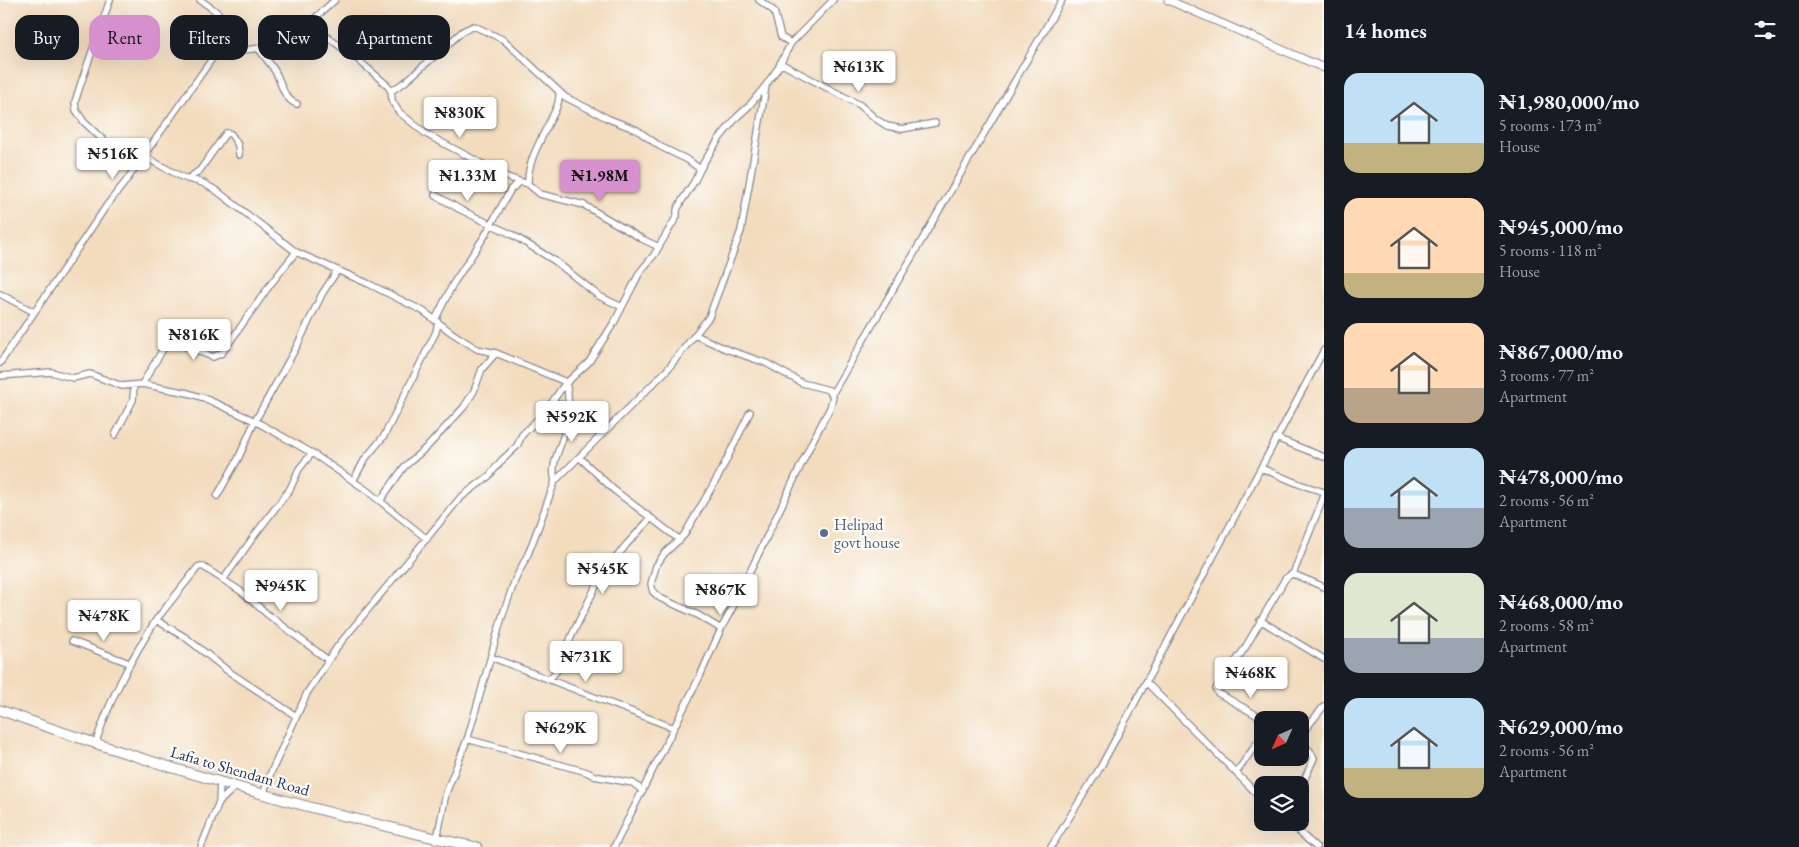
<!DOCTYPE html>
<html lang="en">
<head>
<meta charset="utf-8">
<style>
  body { margin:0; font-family:"EB Garamond",serif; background:#242831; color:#f1f3f6; height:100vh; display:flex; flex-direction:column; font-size:19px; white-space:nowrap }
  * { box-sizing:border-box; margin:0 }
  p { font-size:16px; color:#9ea1a6 }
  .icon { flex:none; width:28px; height:28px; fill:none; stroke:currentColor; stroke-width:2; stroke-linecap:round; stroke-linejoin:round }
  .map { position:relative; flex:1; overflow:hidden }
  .panel { display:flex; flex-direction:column; background:#171b24; width:475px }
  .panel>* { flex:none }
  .banner { position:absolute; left:15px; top:15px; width:475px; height:45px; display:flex; gap:10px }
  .needle { width:32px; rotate:225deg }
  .tools { position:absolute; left:1254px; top:711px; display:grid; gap:10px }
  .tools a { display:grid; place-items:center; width:55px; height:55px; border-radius:10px; background:#171b24; box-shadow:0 5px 20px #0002; font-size:25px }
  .price { position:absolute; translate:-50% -42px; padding:0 11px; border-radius:5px; background:#fff; color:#222; font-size:16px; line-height:32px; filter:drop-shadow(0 1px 2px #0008) }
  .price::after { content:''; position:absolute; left:50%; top:30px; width:15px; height:11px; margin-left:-8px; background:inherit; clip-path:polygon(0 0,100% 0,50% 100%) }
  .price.selected { background:#d690ce; color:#111 }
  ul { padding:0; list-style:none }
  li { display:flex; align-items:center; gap:15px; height:125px; padding:0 20px }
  li span { display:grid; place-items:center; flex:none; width:140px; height:100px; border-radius:15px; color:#555 }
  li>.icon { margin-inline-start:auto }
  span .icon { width:60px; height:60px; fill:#fffc; stroke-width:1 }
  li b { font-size:21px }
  h2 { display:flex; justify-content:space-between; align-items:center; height:60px; padding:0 20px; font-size:21px }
  .pill { padding:0 18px; border-radius:15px; background:#171b24; box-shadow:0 5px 20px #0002; font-size:18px; line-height:45px }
  .pill.selected { background:#d690ce; color:#111 }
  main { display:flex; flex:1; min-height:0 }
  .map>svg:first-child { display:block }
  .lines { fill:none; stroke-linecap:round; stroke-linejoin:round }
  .minor-casing { stroke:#87868e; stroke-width:8 }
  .tertiary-casing { stroke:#87868e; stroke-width:9 }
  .primary-casing { stroke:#87868e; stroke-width:11 }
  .minor { stroke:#fff; stroke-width:5.5 }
  .tertiary { stroke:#fff; stroke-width:7 }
  .primary { stroke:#fff; stroke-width:9 }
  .service-dot { fill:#5c6f8a; stroke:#fdfcf7; stroke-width:2 }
  .labels { text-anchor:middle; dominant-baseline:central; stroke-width:4.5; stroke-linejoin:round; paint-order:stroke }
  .service-label { font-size:16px; fill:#4e5e75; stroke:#fdfcf7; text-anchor:start }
  .street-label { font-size:16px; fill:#1b2f5e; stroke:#fdfcf7 }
</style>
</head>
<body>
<main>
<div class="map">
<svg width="1324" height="847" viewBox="0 0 1324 847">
  <rect width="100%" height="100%" fill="#fdfcf7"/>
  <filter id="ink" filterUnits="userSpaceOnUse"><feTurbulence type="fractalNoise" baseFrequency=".02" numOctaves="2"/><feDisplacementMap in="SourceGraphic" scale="10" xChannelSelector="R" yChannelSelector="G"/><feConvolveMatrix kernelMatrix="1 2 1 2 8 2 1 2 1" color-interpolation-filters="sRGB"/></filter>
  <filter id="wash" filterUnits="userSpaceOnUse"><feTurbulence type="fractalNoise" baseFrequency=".0096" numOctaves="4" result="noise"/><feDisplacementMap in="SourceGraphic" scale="20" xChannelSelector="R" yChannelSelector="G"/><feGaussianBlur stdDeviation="1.12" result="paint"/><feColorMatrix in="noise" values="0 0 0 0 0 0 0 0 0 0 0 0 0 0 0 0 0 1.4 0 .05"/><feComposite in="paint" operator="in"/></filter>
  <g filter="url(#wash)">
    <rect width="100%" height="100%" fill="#f3dcbe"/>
  </g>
  <g filter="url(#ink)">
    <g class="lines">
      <defs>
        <path id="minor" d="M110,0L81,83L75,102L76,110L84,122L134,169
          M759,0L774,11L781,37L791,43
          M308,23L356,58L387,85L391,91L392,101L399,112L426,134L507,177L528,184L540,194L584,205L642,239L659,247
          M258,48C263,55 268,61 273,68C282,80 281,98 297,104
          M217,52C235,51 254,50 271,46C293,41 318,15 335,0
          M780,63L860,105L876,119L887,126L902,129L935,123
          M391,91L405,82L463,31L474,26L504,40L565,97L609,119L637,130L661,147L688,160L700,169
          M188,179L200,170L226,133L231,134L238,145L239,155
          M528,184C527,164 539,143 548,125C553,114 560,105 559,93
          M435,195L461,210L511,234L555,261L599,296L622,307
          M296,252L369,284L423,311L452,333L477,349L496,353L566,382C570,400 569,417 564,434C560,449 550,465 555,481
          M337,271L322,294L297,346L255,421L312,453L365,489L427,539
          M0,294L34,312
          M435,320L453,284L484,237L511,189L520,182
          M695,335L726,349L766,363L802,383L829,390L833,397L830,408L813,440L735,603L721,629
          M0,363L107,205L126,181L221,46C234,20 221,15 200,0
          M0,376L51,372L73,378L90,374L122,386L142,384L188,393L204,398L255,421L238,459L217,496
          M142,384L168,341L175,342L213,357L222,353L270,285L296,252L217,191L203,183L182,177L143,156
          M832,394L1062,0
          M553,402L569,407
          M115,435L133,400L134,385
          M1276,438L1324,457
          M579,457L614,490L680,540
          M1261,468L1299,484L1324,492
          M353,481L365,459L384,436L436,332L438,322
          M380,501L404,467L429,445L464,407L474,391L482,369L496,353
          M1293,574L1324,587
          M223,580L257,532L290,489L299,469L312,453
          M156,620L198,567L202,566L242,592L267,614L328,660
          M1260,620L1324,659
          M72,641L129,663
          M491,657L674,728
          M549,679L556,672L573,633L599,580L626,545L651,518
          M1146,682L1262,799
          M1265,720L1218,693L1216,689L1245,648L1285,579L1290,575L1293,574L1324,496
          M1300,736L1324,706
          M467,739L587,772L594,776L633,783L643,791
          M1300,742L1310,751L1314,758L1300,789
          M95,745C110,698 130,661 156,620L185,637L228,671L296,716
          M1236,773L1262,736
          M263,795L269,777L307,693L337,647L460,498L489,476L501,461L517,446L522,435L545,412L564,385L589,362L615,321L640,272L654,255L677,216V210L681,202L694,182L704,162L719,139L737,117L749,106L766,85L778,68L791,43L833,0
          M219,802L235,787
          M1288,822L1316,847
          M437,839L446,793L468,737L502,617L515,580L528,554L538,528L555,481L667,370L709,317L741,231L766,86
          M201,847L219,802L220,782
          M614,847L700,676L721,629L698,615L660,598L653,592L651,584L656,566L664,554L684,535L719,475L750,412
          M1051,847L1100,768L1324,350
          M1323,847L1324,846"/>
        <path id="tertiary" d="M1168,0L1324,68"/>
        <path id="primary" d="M0,710C111,751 225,785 340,815C386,826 431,838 477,847"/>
      </defs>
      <use href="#minor" class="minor-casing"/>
      <use href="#tertiary" class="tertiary-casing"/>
      <use href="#primary" class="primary-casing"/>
      <use href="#minor" class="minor"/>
      <use href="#tertiary" class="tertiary"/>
      <use href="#primary" class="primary"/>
    </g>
  </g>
  <circle class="service-dot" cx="824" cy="533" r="5"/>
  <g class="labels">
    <g class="service-label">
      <text x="834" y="524">Helipad<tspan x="834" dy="18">govt house</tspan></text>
    </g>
    <g class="street-label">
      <text transform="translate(240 771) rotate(16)">Lafia to Shendam Road</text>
    </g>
  </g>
</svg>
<div class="tools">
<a><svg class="needle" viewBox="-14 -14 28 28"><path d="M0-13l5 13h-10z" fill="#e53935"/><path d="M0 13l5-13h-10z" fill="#9ea1a6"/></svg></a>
<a><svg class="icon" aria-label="layers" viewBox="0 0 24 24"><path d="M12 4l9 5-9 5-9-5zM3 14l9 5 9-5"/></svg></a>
</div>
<b class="price" style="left:859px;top:93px">₦613K</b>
<b class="price" style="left:460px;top:139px">₦830K</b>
<b class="price" style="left:113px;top:180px">₦516K</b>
<b class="price" style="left:468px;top:202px">₦1.33M</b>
<b class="price selected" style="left:600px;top:202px">₦1.98M</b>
<b class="price" style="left:194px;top:361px">₦816K</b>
<b class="price" style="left:572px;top:443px">₦592K</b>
<b class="price" style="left:603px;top:595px">₦545K</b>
<b class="price" style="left:281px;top:612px">₦945K</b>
<b class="price" style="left:721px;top:616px">₦867K</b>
<b class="price" style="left:104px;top:642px">₦478K</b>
<b class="price" style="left:586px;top:683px">₦731K</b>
<b class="price" style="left:1251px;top:699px">₦468K</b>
<b class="price" style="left:561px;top:754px">₦629K</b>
<div class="banner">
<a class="pill">Buy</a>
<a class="pill selected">Rent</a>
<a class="pill">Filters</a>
<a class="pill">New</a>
<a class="pill">Apartment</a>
</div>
</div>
<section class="panel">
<h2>14 homes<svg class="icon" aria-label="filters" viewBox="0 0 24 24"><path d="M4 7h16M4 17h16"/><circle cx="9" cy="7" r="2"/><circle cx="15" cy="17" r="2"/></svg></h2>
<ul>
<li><span style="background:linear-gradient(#bfe0f5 70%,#c2b280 0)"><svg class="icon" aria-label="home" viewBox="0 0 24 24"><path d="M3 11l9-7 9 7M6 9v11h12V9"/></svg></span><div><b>₦1,980,000/mo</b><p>5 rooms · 173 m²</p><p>House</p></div></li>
<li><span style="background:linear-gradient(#ffd9b3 75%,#c2b280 0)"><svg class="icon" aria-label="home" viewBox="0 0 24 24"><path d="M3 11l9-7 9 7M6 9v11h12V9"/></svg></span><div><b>₦945,000/mo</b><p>5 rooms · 118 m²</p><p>House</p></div></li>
<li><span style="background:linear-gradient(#ffd9b3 65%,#b9a48a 0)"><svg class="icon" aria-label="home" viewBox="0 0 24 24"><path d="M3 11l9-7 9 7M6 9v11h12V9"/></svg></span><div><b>₦867,000/mo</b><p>3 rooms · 77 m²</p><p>Apartment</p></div></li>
<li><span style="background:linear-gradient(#bfe0f5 60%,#9aa5b1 0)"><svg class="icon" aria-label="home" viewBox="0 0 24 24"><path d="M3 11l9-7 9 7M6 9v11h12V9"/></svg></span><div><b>₦478,000/mo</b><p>2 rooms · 56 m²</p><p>Apartment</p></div></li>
<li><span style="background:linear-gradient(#dfe7d0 65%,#9aa5b1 0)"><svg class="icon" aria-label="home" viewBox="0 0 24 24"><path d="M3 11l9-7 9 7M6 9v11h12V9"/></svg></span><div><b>₦468,000/mo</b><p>2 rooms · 58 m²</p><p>Apartment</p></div></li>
<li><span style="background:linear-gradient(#bfe0f5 70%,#c2b280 0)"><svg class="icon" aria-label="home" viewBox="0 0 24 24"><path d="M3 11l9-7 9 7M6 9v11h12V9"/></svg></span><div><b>₦629,000/mo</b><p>2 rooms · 56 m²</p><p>Apartment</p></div></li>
</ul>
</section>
</main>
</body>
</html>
